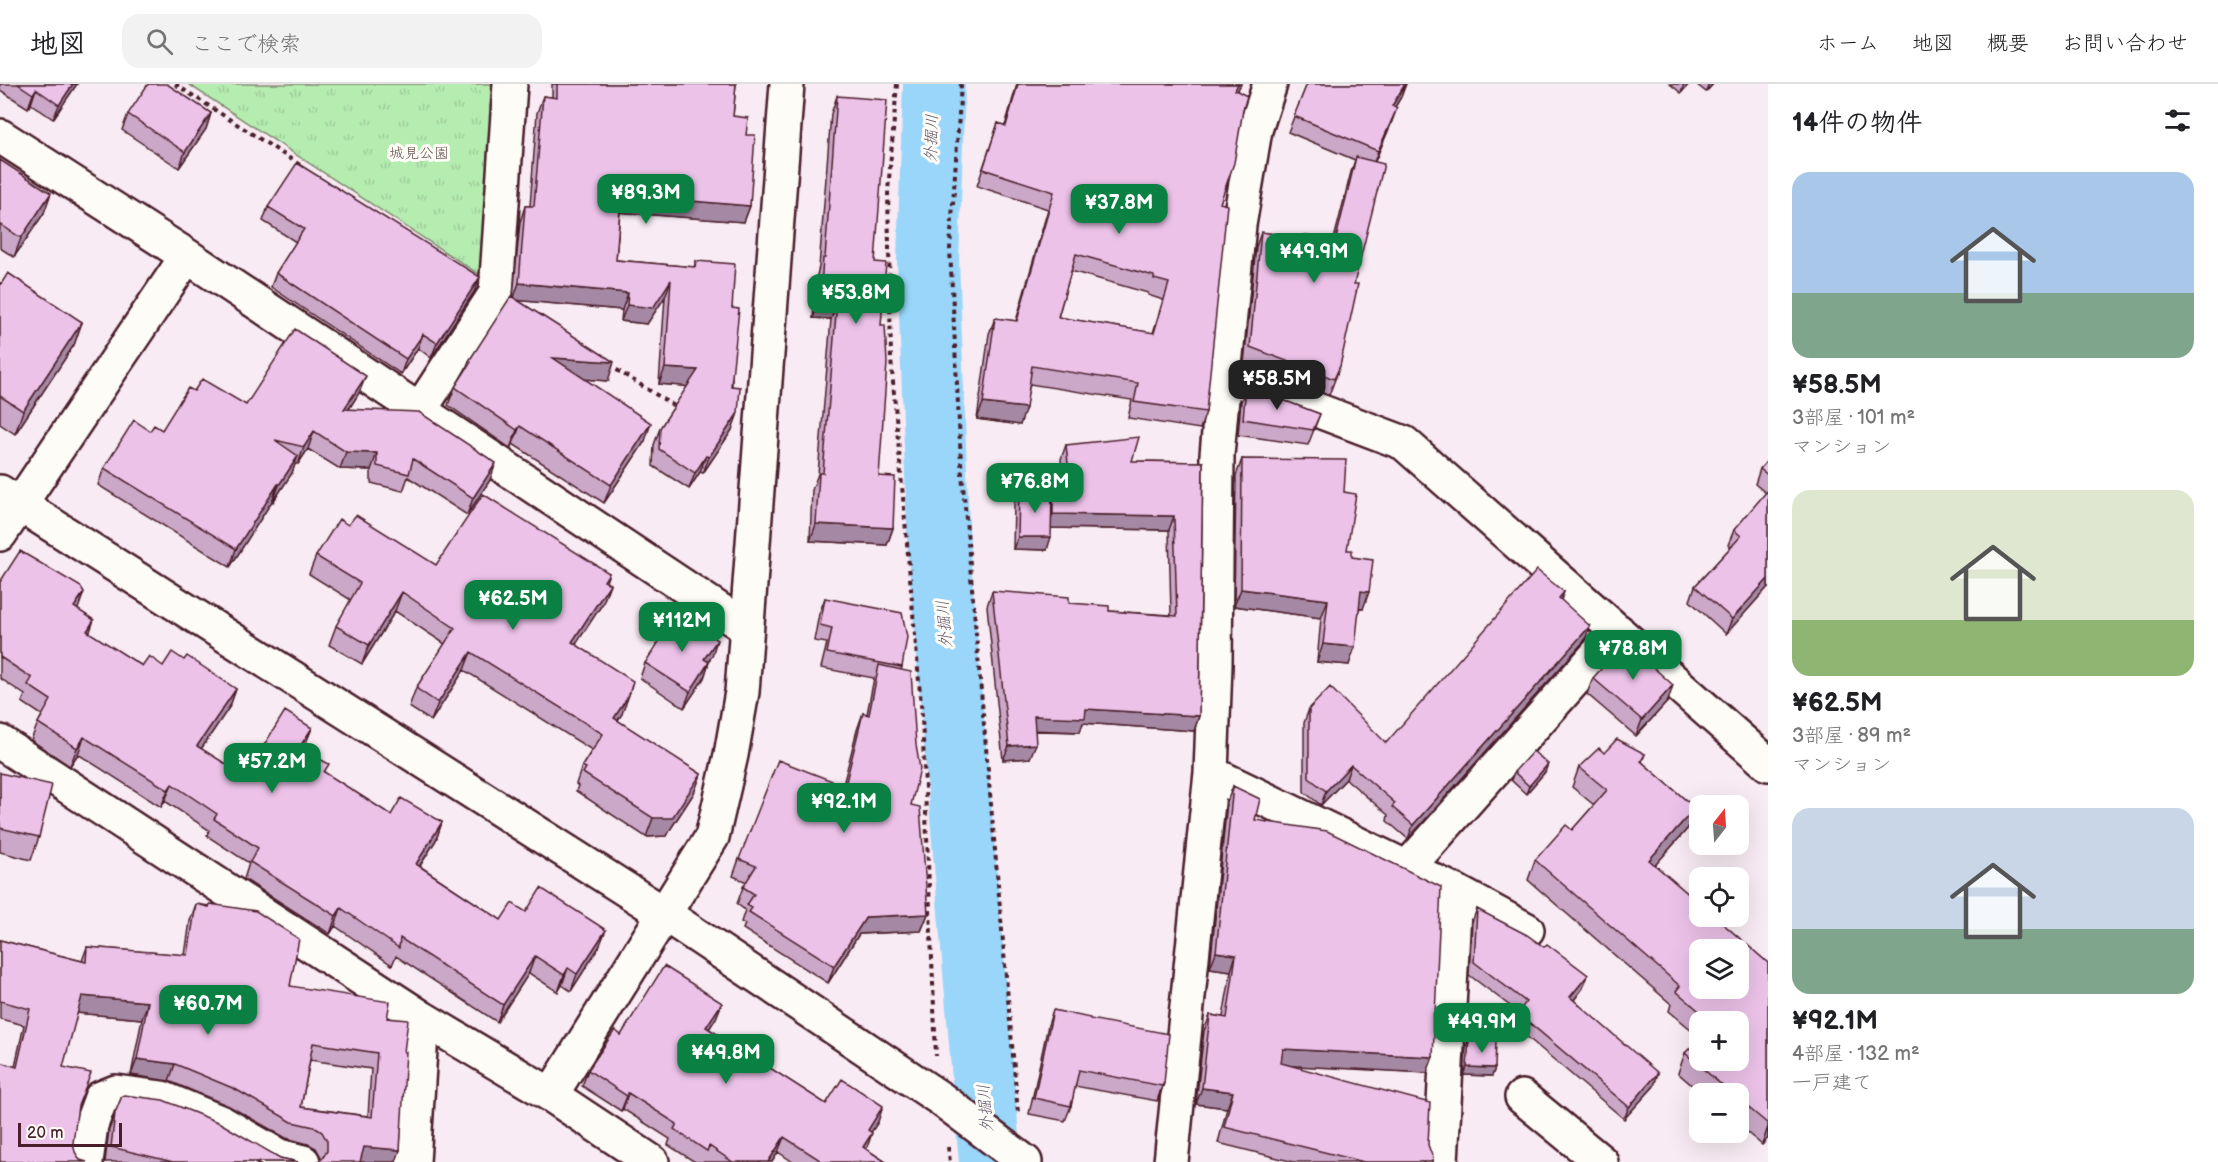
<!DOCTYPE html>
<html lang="ja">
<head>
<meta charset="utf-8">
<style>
  body { margin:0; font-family:"Balsamiq Sans","Klee One",sans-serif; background:#f2f2f2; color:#202124; height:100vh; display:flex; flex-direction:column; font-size:22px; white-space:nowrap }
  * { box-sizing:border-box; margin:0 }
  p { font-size:20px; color:#757577 }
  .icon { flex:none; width:33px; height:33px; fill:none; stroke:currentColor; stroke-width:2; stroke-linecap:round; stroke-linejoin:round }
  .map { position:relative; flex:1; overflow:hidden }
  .panel { display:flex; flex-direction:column; background:#fff; width:450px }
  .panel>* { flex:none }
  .needle { width:39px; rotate:17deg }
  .fabs { position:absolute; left:1689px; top:711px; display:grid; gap:12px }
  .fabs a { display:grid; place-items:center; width:60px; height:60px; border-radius:12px; background:#fff; box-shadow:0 6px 24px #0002; font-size:30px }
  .scale { position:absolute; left:18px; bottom:15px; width:104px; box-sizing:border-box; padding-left:6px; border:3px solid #4a1f2b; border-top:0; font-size:16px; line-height:21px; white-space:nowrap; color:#4a1f2b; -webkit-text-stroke:4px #fdfcf7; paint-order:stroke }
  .price { position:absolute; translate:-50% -51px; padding:0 14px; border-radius:12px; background:#0b8043; color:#fff; font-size:20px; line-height:39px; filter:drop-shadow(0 2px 3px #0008) }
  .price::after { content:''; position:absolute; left:50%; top:36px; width:18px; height:14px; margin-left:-9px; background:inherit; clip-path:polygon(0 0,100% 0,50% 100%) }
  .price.on { background:#222; color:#fff }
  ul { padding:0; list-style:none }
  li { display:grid; align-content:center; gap:12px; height:318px; padding:0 24px }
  li span { display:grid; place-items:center; height:186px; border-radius:18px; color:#555 }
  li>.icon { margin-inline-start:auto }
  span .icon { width:108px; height:108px; fill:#fffc; stroke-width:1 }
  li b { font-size:26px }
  h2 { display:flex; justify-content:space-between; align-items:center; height:72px; padding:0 24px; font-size:26px }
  header { display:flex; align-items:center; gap:36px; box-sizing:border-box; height:84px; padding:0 30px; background:#fff; border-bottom:2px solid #e0e0e0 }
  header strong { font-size:28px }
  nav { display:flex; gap:33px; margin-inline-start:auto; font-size:21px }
  .search { width:420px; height:54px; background:#f2f2f2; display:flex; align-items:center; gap:15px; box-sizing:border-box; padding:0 21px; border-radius:18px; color:#757577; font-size:22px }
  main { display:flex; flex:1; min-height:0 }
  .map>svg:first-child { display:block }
  .grass { fill:url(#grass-tufts); stroke:#80866e; stroke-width:1.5 }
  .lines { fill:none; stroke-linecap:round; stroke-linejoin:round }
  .river { stroke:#99d6fa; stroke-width:62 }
  .minor-casing { stroke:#4a1f2b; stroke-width:38 }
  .path { stroke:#4a1f2b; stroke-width:4; stroke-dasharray:4.5 4.5; stroke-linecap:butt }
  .minor { stroke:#fdfcf7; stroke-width:33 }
  .wall { fill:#cba7c8; stroke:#4a1f2b; stroke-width:1.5; fill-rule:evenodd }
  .shaded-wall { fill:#a588a3; stroke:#4a1f2b; stroke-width:1.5 }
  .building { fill:#ecc2e9; stroke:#4a1f2b; stroke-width:1.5; fill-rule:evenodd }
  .labels { text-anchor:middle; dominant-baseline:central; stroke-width:6; stroke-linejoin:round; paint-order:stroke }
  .park-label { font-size:15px; fill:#65524c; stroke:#fdfcf7 }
  .water-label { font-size:16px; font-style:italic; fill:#625669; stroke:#fdfcf7 }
</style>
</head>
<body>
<header>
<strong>地図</strong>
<div class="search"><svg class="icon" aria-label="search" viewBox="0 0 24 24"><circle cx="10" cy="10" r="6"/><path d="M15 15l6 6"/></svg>ここで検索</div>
<nav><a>ホーム</a><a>地図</a><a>概要</a><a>お問い合わせ</a></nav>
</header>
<main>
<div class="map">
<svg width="1768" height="1078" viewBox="0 0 1768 1078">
  <defs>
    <pattern id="grass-tufts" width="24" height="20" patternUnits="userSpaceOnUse" patternTransform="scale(1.5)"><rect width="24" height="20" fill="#b5edb1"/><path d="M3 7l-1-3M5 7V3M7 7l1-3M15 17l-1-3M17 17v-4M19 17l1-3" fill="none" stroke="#9dcb98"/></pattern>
  </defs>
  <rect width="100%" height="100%" fill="#f8ebf3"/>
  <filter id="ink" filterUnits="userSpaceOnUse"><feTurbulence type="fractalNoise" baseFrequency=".0167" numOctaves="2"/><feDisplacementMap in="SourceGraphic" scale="12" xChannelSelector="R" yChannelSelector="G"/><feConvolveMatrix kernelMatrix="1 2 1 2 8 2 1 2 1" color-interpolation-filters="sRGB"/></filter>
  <g filter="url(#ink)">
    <path class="grass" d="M188,0H493L480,191Z"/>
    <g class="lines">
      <path class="river" d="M934,0L928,176L939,469L990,1078"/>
      <defs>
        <path id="minor" d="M0,52L187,172L745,543
          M1224,291L1404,359L1768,680
          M419,327L496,209L510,0
          M0,408L663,829L941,1015L1025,1078
          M0,450L187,172
          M0,658L422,934L551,1011L652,1078
          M1211,689L1455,807L1527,846
          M1407,784L1618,547
          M551,1011L712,753L731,671L742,608L787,0
          M1522,1013L1601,1078
          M86,1078L91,1041L101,1014L116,1008L162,1014L222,1039L279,1072L303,1078
          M413,1078L422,934
          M1171,1078L1211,689L1215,581L1217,371L1224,291L1239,141L1255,46L1270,0
          M1441,1078L1455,807"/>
      </defs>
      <use href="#minor" class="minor-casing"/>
      <path class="path" d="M175,0L300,81
        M897,0L888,107L891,275L922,632L936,972
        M961,0L950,165L961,378L1018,1029
        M609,281L679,325
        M948,1063L950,1078"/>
      <use href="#minor" class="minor"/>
    </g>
    <path class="wall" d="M0,0H77L53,35L31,20L28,24L0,6Z
      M552,0H736L733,32L746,51L750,122L744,138L620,128L616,176L694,183L696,177L732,224V346L703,389L700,388L689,405L653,382L654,361L660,344L688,302L659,300L665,213L647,240L621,237L622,226L517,216L608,297L585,295L645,357L604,419L513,360L510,364L448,321L455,303L465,286L469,277L513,213L520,138L525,122H530L537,29L543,12L552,13Z
      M1017,0H1241L1237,7L1243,26L1220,119L1206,328L1200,345L1128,334L1132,316L1030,300L1020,341L977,335L989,250L995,234L1016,237L1048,125L977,102L998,39L1005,42ZM1071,187L1148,209V211L1163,216L1153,249L1058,233Z
      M1307,0H1406L1401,13L1395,23L1391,40L1375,77L1340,282L1329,311L1244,279L1256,163L1261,148L1304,154L1305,151L1334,155L1351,88L1355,76L1288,48Z
      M1670,0H1689L1681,9Z
      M1696,0H1713L1706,8Z
      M837,12L875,178L881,241L879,392L893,444L887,461L810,457L812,406L818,390L831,235L813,234L817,191L819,183L831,30Z
      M211,29L206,45L179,84L122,46L128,30Z
      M0,76L44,129L14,173L0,164Z
      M268,123L474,208L431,274L418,264L401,290L271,203L276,189L296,158L263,137Z
      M0,199L82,238L74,261L15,350L0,340Z
      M1246,302L1320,330L1308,361L1238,351L1241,317Z
      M194,307L246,321L359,309L349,325L490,396L467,431L408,393L403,407L371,399V386L340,385L308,365L298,380H295L292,389L273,418L272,417L230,483L98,401L104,384L150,347L162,346Z
      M1066,361L1132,377L1203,378L1199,632L1194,647L1083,639L1080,648L1035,647L1030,674L1003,676L987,522L992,507L1069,519L1109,527L1171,531L1169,446L1051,444L1047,466L1013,465L1014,420L1019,407L1049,408L1053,398H1063L1061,375Z
      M1242,375L1344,408L1347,466L1352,473L1363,525H1359L1349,581L1317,578L1321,534L1234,522L1236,392Z
      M1768,376V503L1726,550L1690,517L1695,502L1731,463L1728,461L1734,446L1766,409L1755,400L1760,385Z
      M348,441L436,481L609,489L606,498L603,519L575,561L622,630L617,637L701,690L694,709L666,752L646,753L576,707L578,702L576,700L582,682L592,666L464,586L431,637L409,623L416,604L445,560L395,527L362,580L329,561L336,542L351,516L309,490L316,472Z
      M0,498L78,526L89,549L142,582H163L184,576L236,605L230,622L201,665L245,692L312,644L305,661L303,666L325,689L391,731L442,738L436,756L420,782L501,836L526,828L599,863L571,907L562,901L558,908L529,889L497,938L396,872L392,881L335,842L330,850L244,795L249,779L207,752L209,746L165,717L161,723L78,670L70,682L31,656L38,639L42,631L22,618L25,611L0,594Z
      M1564,508L1561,516L1585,556L1408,755L1387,737L1388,731L1346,695L1321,721L1304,708V639L1309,625L1386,659Z
      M825,514L902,583L901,586L911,721L928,830L921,847L859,850L828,899L743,845L745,840L741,838L745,826L737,820L743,803L747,798L733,792L739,775L843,701L857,646L863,629L867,630L874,594L821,584L827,559L814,557L819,530Z
      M712,572L708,577L709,578L704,594L684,624L640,594L645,579Z
      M1593,594L1668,617L1636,652L1587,610Z
      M1604,669L1645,670L1642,678L1695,724L1688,744L1655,781L1768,879V1054L1762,1061L1738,1041V1010H1702L1678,989L1685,969L1738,938H1700V953L1669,927L1671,920L1528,796L1535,776L1572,746L1594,721L1572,703L1579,683Z
      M1514,688H1545L1526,710L1511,696Z
      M0,689L39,753L31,776L0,768Z
      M1233,702L1255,736L1427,989L1292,981L1428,1061L1432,1078H1294L1218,1059L1227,1024L1196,1020L1204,947L1210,931L1223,933L1231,887L1210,884L1227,718Z
      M196,820L209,822L210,820L290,902L387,934L404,968L400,1066L321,1075V1073L316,1064L308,1060L286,1054L229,1022L169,997L131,991L142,935L77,929L0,1078L15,982L24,941L0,935V856L82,877L87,863L185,871L190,837ZM310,976L371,985L368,1032L301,1023Z
      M1477,825L1583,904L1574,916L1654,1002L1624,1035L1513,941L1518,928L1469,891L1472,838Z
      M722,919L716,934L709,945L826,1020L878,1038L871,1048L866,1065L886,1078H793L778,1068L772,1078H695L668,1061L670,1055L623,1025L621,1027L582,1002L588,986L621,951Z
      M1053,926L1090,935L1164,999L1159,1014L1157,1017L1075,1002L1071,1022L1065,1037L1029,1030L1048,941Z
      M1469,955L1495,984L1492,992L1464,991L1466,963Z
      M122,1012L280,1074L298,1078H105L109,1046Z"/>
    <path class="shaded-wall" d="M73,0H77L53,35L59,21Z
      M1238,0H1241L1229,23L1235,6Z
      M1405,0L1401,13L1386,38L1392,22Z
      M1684,0H1689L1681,9Z
      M1709,0H1713L1706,8Z
      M36,5L31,20L28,24L33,10Z
      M1397,24L1391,40L1372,84L1378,67Z
      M211,29L206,45L179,84L185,68Z
      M51,109L44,129L14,173L21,154Z
      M621,111L750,122L744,138L615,128Z
      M480,193L474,208L431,274L437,259Z
      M671,196L665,213L647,240L621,237L627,221Z
      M519,199L628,209L622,226L513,216Z
      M820,217L837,218L831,235L813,234Z
      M82,238L74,261L15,350L23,327Z
      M423,250L418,264L401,290L406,275Z
      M553,274L614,278L608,297L546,292Z
      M665,284L698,286L692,303L659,300Z
      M366,292L359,309L338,342L344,325Z
      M983,319L1026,324L1020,341L977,335Z
      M738,329L732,346L703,389L709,373Z
      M651,339L645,357L604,419L611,401Z
      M520,342L513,360L510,364L517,346Z
      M314,347L308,365L298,380L304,363Z
      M346,368L377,369L371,386L340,385Z
      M298,372L292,389L273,418L279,401Z
      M706,372L700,388L689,405L695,389Z
      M496,379L490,396L467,431L473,414Z
      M278,400L272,417L230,483L236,465Z
      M1053,430L1174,432L1169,446L1048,444Z
      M816,440L893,444L887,461L810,457Z
      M1018,453H1051L1047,466L1013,465Z
      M1768,495V503L1726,550L1732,535Z
      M610,500L603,519L565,577L572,558Z
      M1241,505L1328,516L1321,534L1234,522Z
      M1361,507L1369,508L1363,525L1355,524Z
      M84,508L78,525L68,541L74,523Z
      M402,508L395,527L362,580L369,561Z
      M94,536L88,553L87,547Z
      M1590,542L1585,556L1408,755L1413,741Z
      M717,556L712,572L699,591L704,575Z
      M1323,560L1355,563L1349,581L1317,578Z
      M471,568L464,586L431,637L438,619Z
      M709,578L704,594L684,624L690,608Z
      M1673,601L1668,617L1636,652L1642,636Z
      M236,605L230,622L191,680L197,662Z
      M629,611L622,630L607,653L614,634Z
      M1086,625L1199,632L1194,647L1083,639L1080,648L1029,646L1034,632Z
      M312,644L305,661L293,681L299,664Z
      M84,653L78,670L70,682L77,664Z
      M1036,660L1030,674L1003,676L1009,662Z
      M1548,680L1545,688L1526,710L1529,702Z
      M1351,681L1346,695L1321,721L1326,707Z
      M701,690L694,709L666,752L646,753L653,734Z
      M172,700L165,717L161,723L168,706Z
      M1695,724L1688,744L1642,796L1649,776Z
      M442,738L436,756L410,797L416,780Z
      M341,824L335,842L330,850L336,832Z
      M928,830L921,847L859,850L828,899L834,882L866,833Z
      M606,846L599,863L571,907L577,890Z
      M1216,868L1236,871L1231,887L1210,884Z
      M535,872L529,889L497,938L503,921Z
      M568,884L562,901L558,908L564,891Z
      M1588,891L1583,904L1566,926L1570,913Z
      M82,912L148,918L142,935L76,929Z
      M722,919L716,934L700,959L706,943Z
      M1283,965L1433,973L1427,989L1277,981Z
      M137,975L175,980L169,997L131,991Z
      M1467,983L1495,984L1492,992L1464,991Z
      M1658,989L1654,1002L1624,1035L1629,1023Z
      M1164,999L1159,1014L1157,1017L1162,1002Z
      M1202,1004L1233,1008L1227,1024L1196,1020Z
      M628,1009L623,1025L621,1027L627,1012Z
      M883,1022L878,1038L862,1062L868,1046Z
      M1768,1043V1054L1762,1061Z
      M872,1049L867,1064L857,1078L863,1063Z
      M784,1053L778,1068L772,1078H768Z
      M364,1063L400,1066L396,1078H359Z"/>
    <path class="building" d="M18,0H73L59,21L36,5L33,10Z
      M148,0H167L211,29L185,68L128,30Z
      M557,0H736L733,32L748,34L746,51H755L750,122L621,111L616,176L695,183L696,177L735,180L732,224L739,225L731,302L740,303L738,329L709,373L706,372L695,389L659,365L660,344L698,286L665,284L671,196L653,224L627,221L628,209L519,199L525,122H534L543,12L557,14Z
      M1018,0H1238L1235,6L1247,12L1243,26L1234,79L1220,119L1227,121L1206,328L1134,318L1138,299L1032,282L1026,324L983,319L995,234L1017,237L1054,108L983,85L998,39L1006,42ZM1076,170L1154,192V195L1169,199L1154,249L1058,233Z
      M1307,0H1405L1392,22L1397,24L1378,67L1294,32Z
      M837,12L887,16L875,178L886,179L881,241H885L887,279L879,392L895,393L893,444L816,440L819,389H823L837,218L820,217L823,174H825Z
      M1356,73L1384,80L1354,200H1358L1340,282L1334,295L1250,263L1261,148L1304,155L1305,151L1336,155Z
      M0,76L51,109L21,154L0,140Z
      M297,79L480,193L437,259L423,250L406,275L276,189L304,145L268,123Z
      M8,189L82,238L23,327L0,312V199L1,200Z
      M511,212L614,278L553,274L651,339L611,401L520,342L517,346L455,303L471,278L469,277Z
      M295,245L366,292L344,325L419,328L496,379L473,414L413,375L409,390L377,382V369L346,368L314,347L304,363L275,356L298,372L279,401L278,400L236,465L104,384L134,336L150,347L154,341L162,346L188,304L194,307L202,295L246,321Z
      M1246,302L1320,330L1313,346L1243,335Z
      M1139,353L1132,377L1203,378L1199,632L1086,625L1085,634L1034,632L1036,660L1009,662L992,507L1069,513V519L1109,522V527L1177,532L1174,432L1053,430V398H1070L1066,361Z
      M1242,375L1346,376L1344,408L1356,410L1347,466H1352V473L1373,476L1369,508L1361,507L1355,563L1323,560L1328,516L1241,505Z
      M1768,376V391L1760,385Z
      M1768,406V495L1732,535L1695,502L1741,452L1734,446Z
      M1019,407L1052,408L1051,453H1018Z
      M483,410L609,489L604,497L610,500L572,558L633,597L629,611L614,634L701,690L672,734H653L583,689L586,684L582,682L603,650L471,568L438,619L416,604L455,544L402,508L369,561L336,542L360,499L316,472L339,435L348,441L356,431L436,481Z
      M20,467L81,503L84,508L74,523L94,536L87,547L142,582L149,572L163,582L172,568L184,576L187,572L236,605L197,662L245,692L285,627L312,644L299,664L329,680L324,688L391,731L401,714L442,738L416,780L501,836L512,819L526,828L541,804L606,846L577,890L568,884L564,891L535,872L503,921L400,854L399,864L341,824L336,832L250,778L258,764L214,735L217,730L172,700L168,706L84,653L77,664L38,639L51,616L28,601L32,594L0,573V498Z
      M1537,486L1564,508L1559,514L1590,542L1413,741L1392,723L1395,719L1351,681L1326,707L1309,694V625L1330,603L1386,659Z
      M825,514L902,529L907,553L902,583L827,569L832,544L820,541Z
      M677,530L717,556L704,575L709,578L690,608L645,579Z
      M1625,558L1673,601L1642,636L1593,594Z
      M879,581L911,588L916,661L920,685L911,721L920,723L928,830L866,833L834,882L749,828L752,824L747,821L754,810L743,803L756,782L739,775L778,676L845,702L863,629L869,631Z
      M1617,655L1645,670L1641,677L1695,724L1649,776L1700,820V832H1714L1768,879V1040L1738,1015V1010H1732L1685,969L1700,954V976H1738V938H1712L1676,907L1680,902L1535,776L1566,741L1572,746L1607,706L1579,683L1599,664L1604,669ZM1700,866H1738V904H1700Z
      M1533,667L1548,680L1529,702L1514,688Z
      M0,689L52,701L39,753L0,744Z
      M1233,702L1260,715L1255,736L1327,747L1441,803L1433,973L1283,965L1281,979L1430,1019L1428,1061L1433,1074L1432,1078H1364L1224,1043L1233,1008L1202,1004L1210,931L1227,934L1236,871L1216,868Z
      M196,820L209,823L210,820L256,827L299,855L290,902L390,918L387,934L408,936L404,968H406L400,1066L364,1063L360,1078H316L322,1075L327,1067V1057L322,1048L314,1043L292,1038L235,1005L175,980L137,975L148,918L82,912L63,983L91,989L78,1022L73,1059L75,1068L80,1076L87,1078H0V978L17,983L30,925L0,917V856L86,878L87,863L188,871ZM313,959L377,969L372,1033L301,1023Z
      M1477,825L1527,851L1544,863L1547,860L1588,891L1570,913L1658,989L1629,1023L1518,929L1526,918L1474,878Z
      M664,882L722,919L706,943L826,1020L842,995L883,1022L868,1046L872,1049L863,1063L886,1078H823L784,1053L768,1078H733L709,1062L707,1067L674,1045L677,1040L628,1009L627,1012L588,986L615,946L621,951Z
      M1053,926L1090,934V935L1169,950L1164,999L1162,1002L1079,986L1071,1022L1034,1014Z
      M1469,955L1496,956L1495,984L1467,983Z
      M124,1011L163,1016L220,1039L280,1074L298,1078H173L111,1063L115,1029L122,1012Z"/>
  </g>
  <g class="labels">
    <g class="park-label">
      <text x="419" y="69">城見公園</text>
    </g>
    <g class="water-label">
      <text transform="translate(932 54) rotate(-88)">外掘川</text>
      <text transform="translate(945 540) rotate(-95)">外掘川</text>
      <text transform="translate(986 1024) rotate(-95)">外掘川</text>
    </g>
  </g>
</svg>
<div class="fabs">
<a><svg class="needle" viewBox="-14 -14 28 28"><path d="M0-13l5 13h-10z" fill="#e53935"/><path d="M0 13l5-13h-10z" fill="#757577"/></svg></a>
<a><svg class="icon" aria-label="locate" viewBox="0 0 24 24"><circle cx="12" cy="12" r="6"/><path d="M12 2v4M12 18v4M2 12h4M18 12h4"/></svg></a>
<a><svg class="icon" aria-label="layers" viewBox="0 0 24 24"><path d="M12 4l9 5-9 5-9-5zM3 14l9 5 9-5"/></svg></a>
<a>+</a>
<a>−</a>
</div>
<div class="scale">20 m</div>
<b class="price" style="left:646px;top:141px">¥89.3M</b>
<b class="price" style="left:1119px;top:151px">¥37.8M</b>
<b class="price" style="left:1314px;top:200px">¥49.9M</b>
<b class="price" style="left:856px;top:241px">¥53.8M</b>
<b class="price on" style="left:1277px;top:327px">¥58.5M</b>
<b class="price" style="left:1035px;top:430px">¥76.8M</b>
<b class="price" style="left:513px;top:547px">¥62.5M</b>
<b class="price" style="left:682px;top:569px">¥112M</b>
<b class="price" style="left:1633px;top:597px">¥78.8M</b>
<b class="price" style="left:272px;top:710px">¥57.2M</b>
<b class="price" style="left:844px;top:750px">¥92.1M</b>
<b class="price" style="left:208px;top:952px">¥60.7M</b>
<b class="price" style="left:1482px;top:970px">¥49.9M</b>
<b class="price" style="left:726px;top:1001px">¥49.8M</b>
</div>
<section class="panel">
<h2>14件の物件<svg class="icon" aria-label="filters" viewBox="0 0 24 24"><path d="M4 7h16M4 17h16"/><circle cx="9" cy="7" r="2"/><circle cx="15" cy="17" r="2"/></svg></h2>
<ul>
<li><span style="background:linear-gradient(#a9c7e8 65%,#7fa58c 0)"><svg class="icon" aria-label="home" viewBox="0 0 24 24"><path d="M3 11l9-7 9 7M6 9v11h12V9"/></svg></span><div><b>¥58.5M</b><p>3部屋 · 101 m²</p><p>マンション</p></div></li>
<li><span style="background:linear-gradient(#dfe7d0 70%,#8fb573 0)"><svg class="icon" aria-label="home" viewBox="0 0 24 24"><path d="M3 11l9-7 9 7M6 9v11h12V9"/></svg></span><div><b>¥62.5M</b><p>3部屋 · 89 m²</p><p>マンション</p></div></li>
<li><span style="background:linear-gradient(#c9d6e8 65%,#7fa58c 0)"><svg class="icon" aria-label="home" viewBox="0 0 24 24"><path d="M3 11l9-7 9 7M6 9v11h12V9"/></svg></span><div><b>¥92.1M</b><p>4部屋 · 132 m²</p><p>一戸建て</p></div></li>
</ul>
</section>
</main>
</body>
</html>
